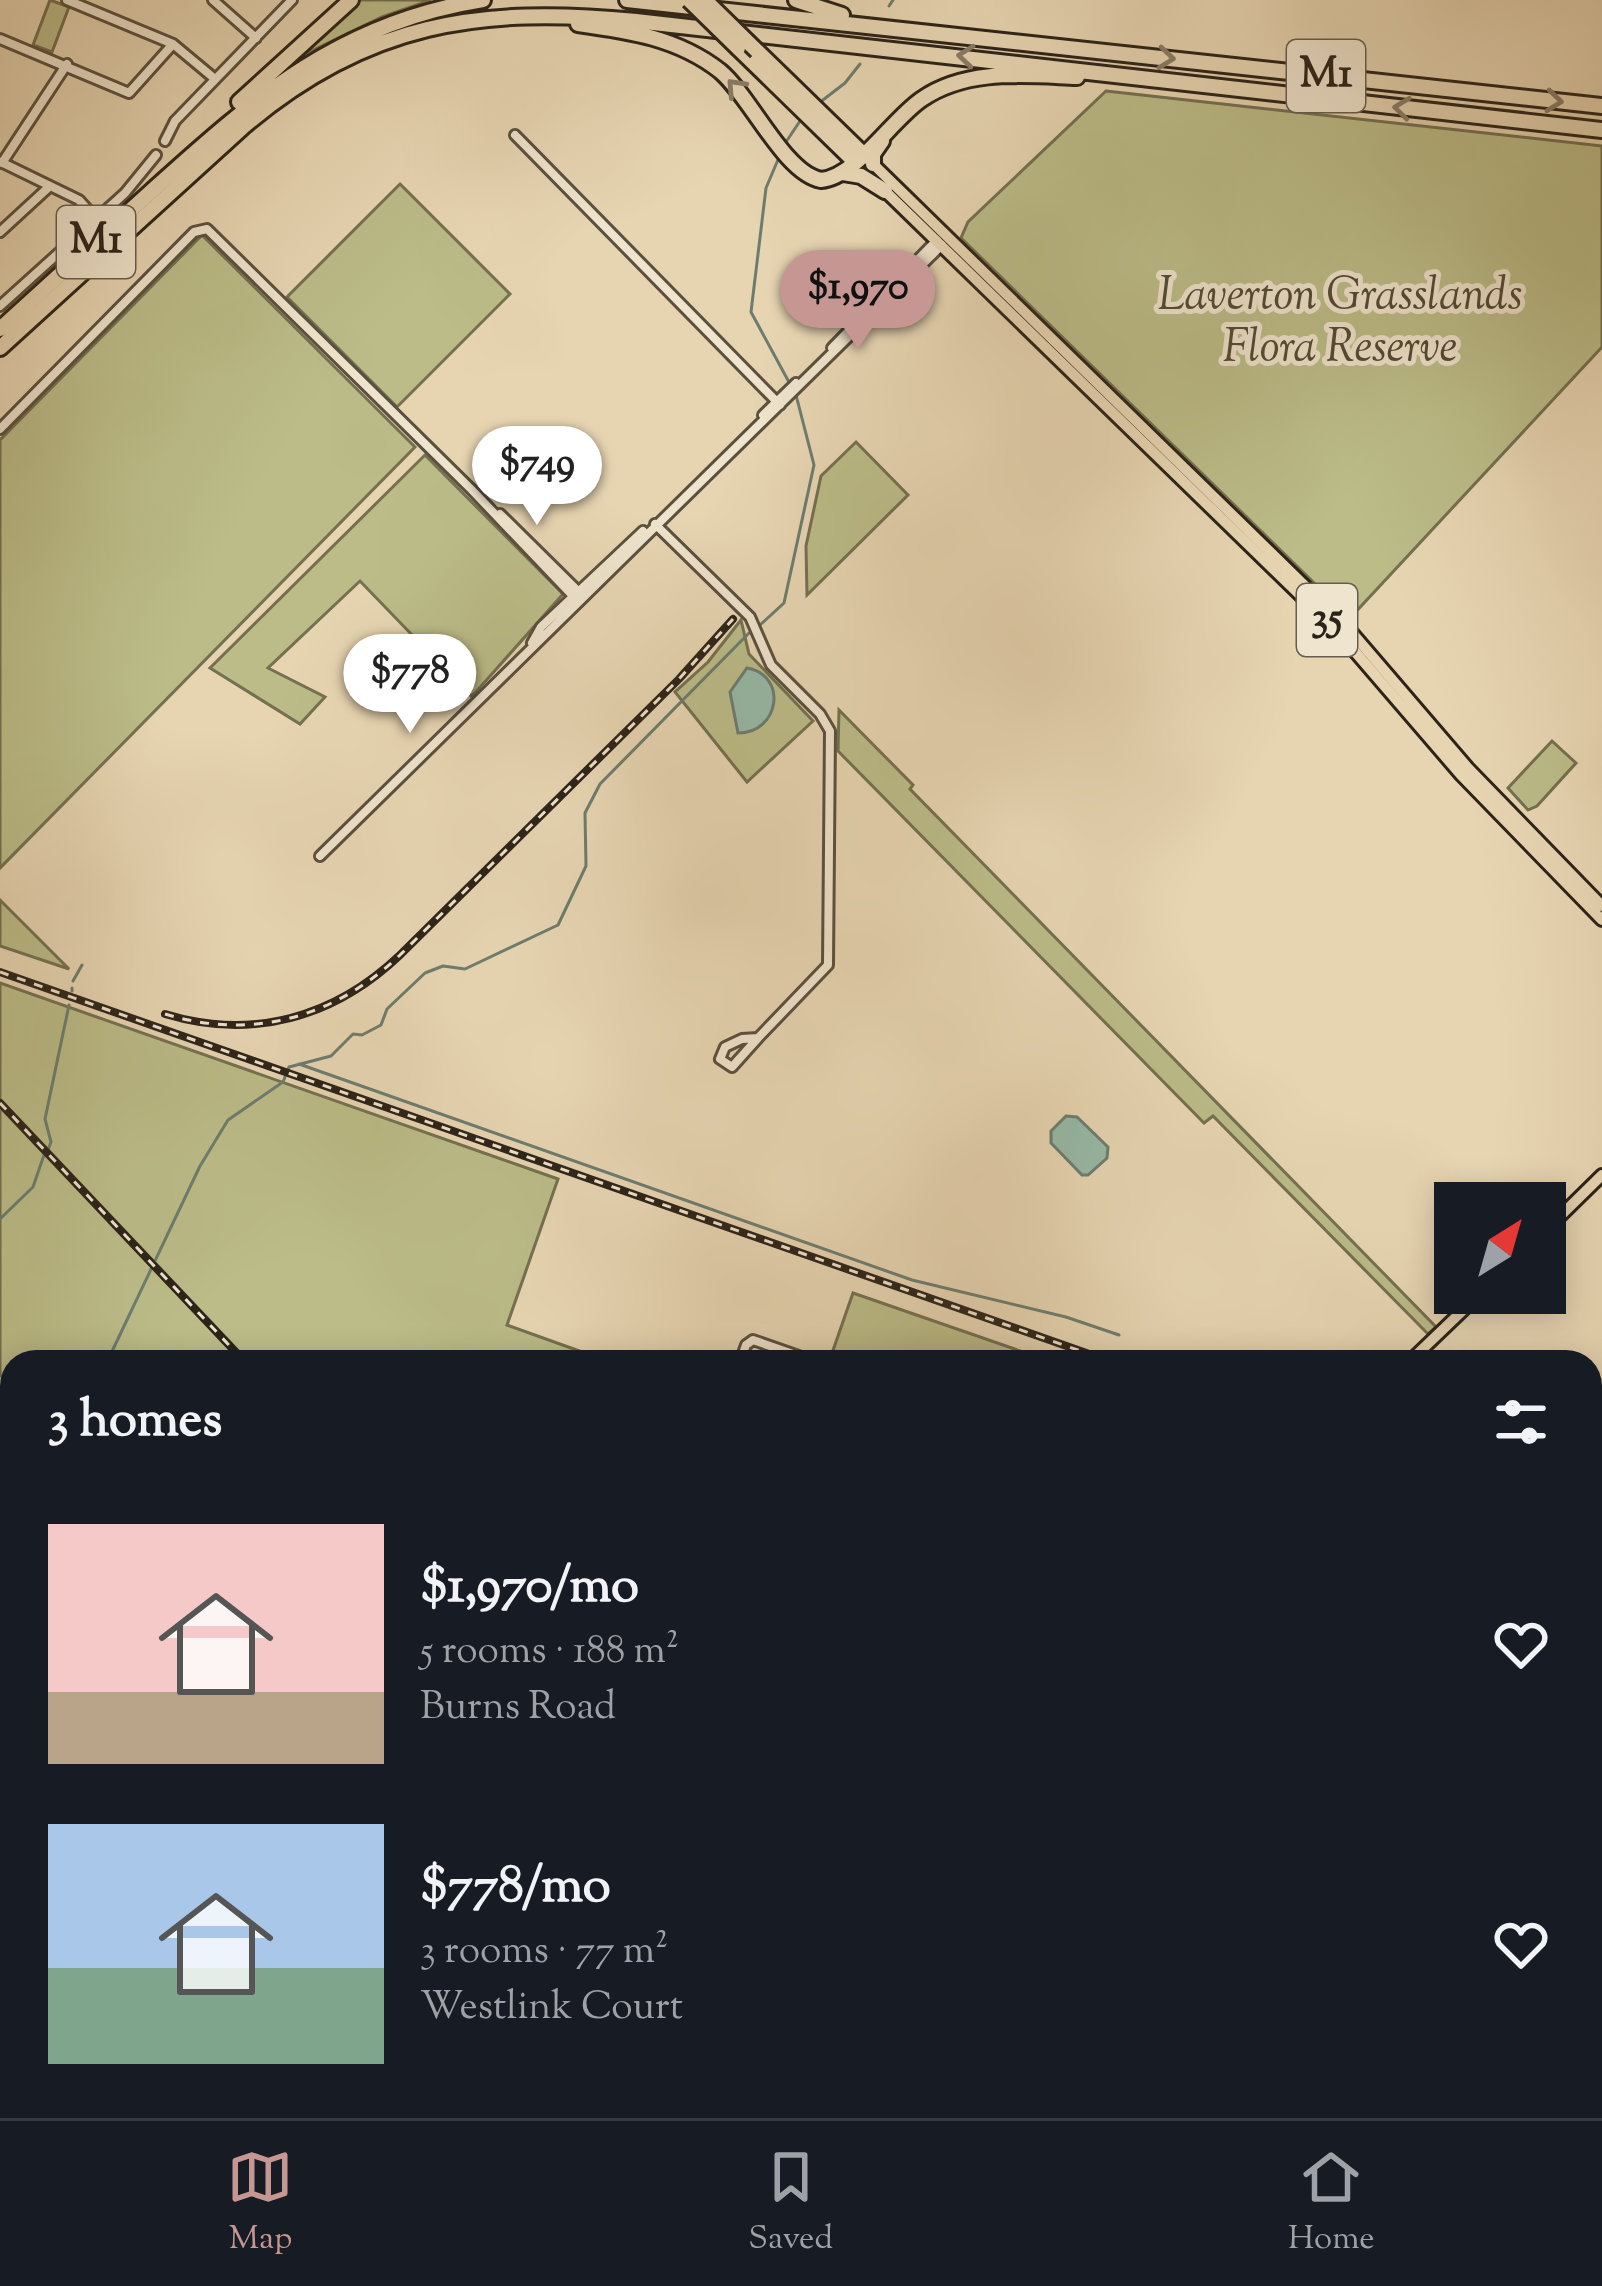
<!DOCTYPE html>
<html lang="en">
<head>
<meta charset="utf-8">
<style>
  body { margin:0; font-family:"Sorts Mill Goudy",serif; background:#242831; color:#f1f3f6; height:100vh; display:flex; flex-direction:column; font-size:45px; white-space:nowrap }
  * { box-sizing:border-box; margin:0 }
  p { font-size:39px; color:#9ea1a6 }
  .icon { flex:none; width:66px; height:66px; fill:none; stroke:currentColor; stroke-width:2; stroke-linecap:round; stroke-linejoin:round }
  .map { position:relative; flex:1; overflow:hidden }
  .drawer { position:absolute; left:0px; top:1350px; width:1602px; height:768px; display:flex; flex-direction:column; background:#171b24; border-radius:36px 36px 0 0; box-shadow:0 6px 30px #0003 }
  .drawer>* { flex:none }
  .needle { width:78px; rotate:37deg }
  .tools { position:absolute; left:1434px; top:1182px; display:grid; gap:24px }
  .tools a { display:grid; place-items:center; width:132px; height:132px; border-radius:0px; background:#171b24; box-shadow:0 6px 30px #0003; font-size:60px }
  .price { position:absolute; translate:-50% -102px; padding:0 27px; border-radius:42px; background:#fff; color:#222; font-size:39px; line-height:78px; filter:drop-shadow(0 3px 6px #0008) }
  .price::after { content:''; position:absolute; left:50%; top:72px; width:36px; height:27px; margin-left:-18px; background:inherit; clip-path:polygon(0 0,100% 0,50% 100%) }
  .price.current { background:#c59692; color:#111 }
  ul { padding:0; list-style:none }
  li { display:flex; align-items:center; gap:36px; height:300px; padding:0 48px }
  li span { display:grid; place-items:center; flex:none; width:336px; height:240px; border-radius:0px; color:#555 }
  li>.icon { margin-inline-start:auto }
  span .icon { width:144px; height:144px; fill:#fffc; stroke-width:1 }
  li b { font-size:51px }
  h2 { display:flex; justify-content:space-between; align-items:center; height:144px; padding:0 48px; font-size:51px }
  .tabs { display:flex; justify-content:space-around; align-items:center; height:168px; border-top:3px solid #363941; background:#171b24; font-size:33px; color:#9ea1a6 }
  .tabs a { display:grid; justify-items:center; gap:6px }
  .tabs .current { color:#c59692 }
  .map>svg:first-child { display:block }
  .green { fill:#bbbc88; stroke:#747050; stroke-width:3 }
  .water { fill:#97b9a8; stroke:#6c7d6f; stroke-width:3 }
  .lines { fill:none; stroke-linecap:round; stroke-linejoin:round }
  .stream { stroke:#6c7d6f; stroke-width:3 }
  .minor-casing { stroke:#5b503f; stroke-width:14 }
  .major-casing { stroke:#2c2319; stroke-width:16 }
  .highway-casing { stroke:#2c2319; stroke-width:20 }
  .minor { stroke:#efe4cd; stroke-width:8 }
  .major { stroke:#e7d5b2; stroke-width:10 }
  .highway { stroke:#e7d5b2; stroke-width:14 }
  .rail-casing { stroke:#2c2319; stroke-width:8 }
  .rail { stroke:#efe4cd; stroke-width:3; stroke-dasharray:9; stroke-linecap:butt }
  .highway-bridge-casing { stroke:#2c2319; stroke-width:20; stroke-linecap:butt }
  .highway-bridge { stroke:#e7d5b2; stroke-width:14 }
  .oneway { stroke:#8a7c66 }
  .labels { text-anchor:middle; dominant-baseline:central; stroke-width:10; stroke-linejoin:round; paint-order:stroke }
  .shield { fill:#efe4cd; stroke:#665d4f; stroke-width:3 }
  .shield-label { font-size:42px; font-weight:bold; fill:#2c2319 }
  .park-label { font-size:45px; font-style:italic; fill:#504935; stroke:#efe4cd }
</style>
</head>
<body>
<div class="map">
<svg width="1602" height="2118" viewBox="0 0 1602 2118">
  <rect width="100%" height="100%" fill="#e7d5b2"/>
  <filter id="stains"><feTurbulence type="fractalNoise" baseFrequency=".00167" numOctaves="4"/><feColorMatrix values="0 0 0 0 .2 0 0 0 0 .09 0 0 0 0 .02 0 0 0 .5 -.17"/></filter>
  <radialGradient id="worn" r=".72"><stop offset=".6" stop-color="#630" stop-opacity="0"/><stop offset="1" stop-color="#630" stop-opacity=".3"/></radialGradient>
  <path class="green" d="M50,0L69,7L52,52L33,45Z
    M357,0H431L382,17L303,55L313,39Z
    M1106,91L1602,146V347L1350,618L961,238L968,222Z
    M400,184L510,294L397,407L287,297Z
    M202,235L415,447L0,868V440Z
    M856,442L908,495L807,595L806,546L821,476Z
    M425,455L563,594L475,693L471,696L360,581L268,668L325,697L300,724L210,668Z
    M741,620L749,654L813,721L747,782L675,692L708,662Z
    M839,710L913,785L910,789L1436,1327L1428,1334L1213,1116L1204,1123L838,751Z
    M1552,741L1576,763L1537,806L1528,810L1508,788Z
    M0,900L69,969L0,946Z
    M0,983L558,1179L507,1325L610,1362H249L0,1099Z
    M0,1107L242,1362H12V1392L0,1374Z
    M853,1293L1052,1362H837L830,1359Z
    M0,1426L12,1460V1969L0,1957Z
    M1590,1551L1602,1555V1604L1590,1636Z
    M0,2047L12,2059V2106H22L14,2118H0Z
    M130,2106H582L581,2118H123Z
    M771,2106H946L957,2118H789L770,2116Z
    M990,2106H1039L1036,2118H988Z
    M1414,2106H1530L1542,2118H1402Z"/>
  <path class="water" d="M747,668C788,675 780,733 738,733L730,692Z
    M1066,1116L1077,1117L1108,1147L1107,1158L1088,1175H1082L1051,1143V1131Z
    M67,2106H130L123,2118H58Z"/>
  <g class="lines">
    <path class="stream" d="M889,6L893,0
      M819,103L845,83L860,64
      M786,142L800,121
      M780,155L766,188L751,312L790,384
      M760,625L784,603L814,465L796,395
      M73,981L82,965
      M72,991V988
      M299,1064L912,1280L1066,1317L1119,1335
      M48,1150L51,1142L45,1119L69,1005
      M0,1219L33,1187L44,1155
      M107,1362L200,1166L228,1120L283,1082L289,1067L331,1056L353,1034L362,1035L381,1025L387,1009L425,973L443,966L465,969L558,925L586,866L585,813L600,784L749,633
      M0,1390L12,1423
      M489,2106L498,2107"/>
    <defs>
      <path id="minor" d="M67,0L173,44L215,79
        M213,0L256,38
        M0,39L129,93L173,44
        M515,135L780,405
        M165,141L175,121L292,0
        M1,162L79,200L96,219
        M2,163L67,64
        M0,232L50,186
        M0,306L125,193L156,155
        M832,348L937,240
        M763,415L796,383
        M0,429L194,232L207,229L472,490L573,596L581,599
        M500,514L579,592
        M655,524L750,617L771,665L820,714L830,731L828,965L758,1038L742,1039L725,1047L720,1059L732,1067L758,1038
        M532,643L541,627L643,531
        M320,856L942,245
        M740,1362L746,1345L753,1340L816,1362
        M1590,1995L1602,2007
        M1590,2077L1602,2089
        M1590,2102L1602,2090
        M1166,2106L1201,2118
        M1316,2106L1328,2118
        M1538,2106L1550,2118
        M1393,2118L1405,2106
        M1575,2118L1586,2106"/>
      <path id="major" d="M869,160L1348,628L1468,768L1602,906
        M883,189L1338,632L1461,775L1602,920
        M1545,1231L1602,1175
        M1409,1362L1481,1293
        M1129,2118L1134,2106"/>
      <path id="highway" d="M627,0L1602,106
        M796,0L842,15
        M578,24C629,31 678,38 720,71C751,97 784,173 821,180C856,177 892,119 922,99C967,68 1025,75 1077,77
        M738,48L855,162
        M757,51L862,153
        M239,102L351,0
        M873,164V154L882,141
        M843,173L861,176L885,191
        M0,329C52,282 104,235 156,187C258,95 342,22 483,0
        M0,348L243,127C366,22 481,6 636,21L1602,130"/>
    </defs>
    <use href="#minor" class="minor-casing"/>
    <use href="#major" class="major-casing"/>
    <use href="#highway" class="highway-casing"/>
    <use href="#minor" class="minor"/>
    <use href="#major" class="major"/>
    <use href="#highway" class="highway"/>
    <defs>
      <path id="rail" d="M0,972L1112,1362
        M165,1014C253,1041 335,1017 400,955L679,679L733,619
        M0,1103L245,1362
        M1590,1535L1602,1539
        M949,2106L960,2118"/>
    </defs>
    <use href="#rail" class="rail-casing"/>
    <use href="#rail" class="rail"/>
    <defs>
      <path id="highway-bridge" d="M689,0L738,48
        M705,0L757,51"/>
    </defs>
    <use href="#highway-bridge" class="highway-bridge-casing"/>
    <use href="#highway-bridge" class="highway-bridge"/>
  </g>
  <defs><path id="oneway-chevron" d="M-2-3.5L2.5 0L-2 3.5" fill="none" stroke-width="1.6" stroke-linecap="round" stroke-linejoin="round" transform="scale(3)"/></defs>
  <g class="oneway">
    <use href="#oneway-chevron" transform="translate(966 56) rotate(-174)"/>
    <use href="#oneway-chevron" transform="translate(1166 58) rotate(6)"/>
    <use href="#oneway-chevron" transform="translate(735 87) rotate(-133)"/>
    <use href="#oneway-chevron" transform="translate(1554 101) rotate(6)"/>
    <use href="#oneway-chevron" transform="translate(1402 108) rotate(-173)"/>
  </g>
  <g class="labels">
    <g class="shield">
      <rect x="1287" y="40" width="78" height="72" rx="9"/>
      <rect x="57" y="206" width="78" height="72" rx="9"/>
      <rect x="1297" y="584" width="60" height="72" rx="9"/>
    </g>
    <g class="shield-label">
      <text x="1326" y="76">M1</text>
      <text x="96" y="242">M1</text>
      <text x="1327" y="620">35</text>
    </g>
    <g class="park-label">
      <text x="1340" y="297">Laverton Grasslands<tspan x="1340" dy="52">Flora Reserve</tspan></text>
    </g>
  </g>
  <rect width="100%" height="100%" filter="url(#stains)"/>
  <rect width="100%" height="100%" fill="url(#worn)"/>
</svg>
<div class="tools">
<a><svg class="needle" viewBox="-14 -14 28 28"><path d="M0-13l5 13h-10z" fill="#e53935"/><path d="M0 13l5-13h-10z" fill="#9ea1a6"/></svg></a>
</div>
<b class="price current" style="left:858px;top:352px">$1,970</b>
<b class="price" style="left:537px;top:528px">$749</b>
<b class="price" style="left:410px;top:736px">$778</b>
<section class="drawer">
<h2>3 homes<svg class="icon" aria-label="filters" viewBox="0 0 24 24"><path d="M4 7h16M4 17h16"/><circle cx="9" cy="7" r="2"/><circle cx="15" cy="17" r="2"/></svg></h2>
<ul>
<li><span style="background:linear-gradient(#f6c9c9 70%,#b9a48a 0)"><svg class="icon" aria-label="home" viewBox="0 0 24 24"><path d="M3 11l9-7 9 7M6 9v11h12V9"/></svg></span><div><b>$1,970/mo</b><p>5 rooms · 188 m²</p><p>Burns Road</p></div><svg class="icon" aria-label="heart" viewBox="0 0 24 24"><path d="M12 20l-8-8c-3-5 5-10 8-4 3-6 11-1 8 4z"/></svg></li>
<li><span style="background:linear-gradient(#a9c7e8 60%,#7fa58c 0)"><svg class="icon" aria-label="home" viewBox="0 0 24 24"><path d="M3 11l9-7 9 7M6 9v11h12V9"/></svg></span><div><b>$778/mo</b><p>3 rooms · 77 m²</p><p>Westlink Court</p></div><svg class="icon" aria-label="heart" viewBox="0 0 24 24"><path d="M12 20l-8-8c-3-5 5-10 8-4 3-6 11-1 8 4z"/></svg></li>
</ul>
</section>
</div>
<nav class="tabs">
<a class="current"><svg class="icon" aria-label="map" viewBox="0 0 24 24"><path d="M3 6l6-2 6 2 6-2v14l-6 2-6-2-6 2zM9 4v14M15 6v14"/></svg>Map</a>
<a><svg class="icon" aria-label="saved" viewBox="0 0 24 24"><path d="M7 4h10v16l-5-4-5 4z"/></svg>Saved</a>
<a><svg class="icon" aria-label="home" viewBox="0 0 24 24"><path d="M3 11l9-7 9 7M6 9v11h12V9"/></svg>Home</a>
</nav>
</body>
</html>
